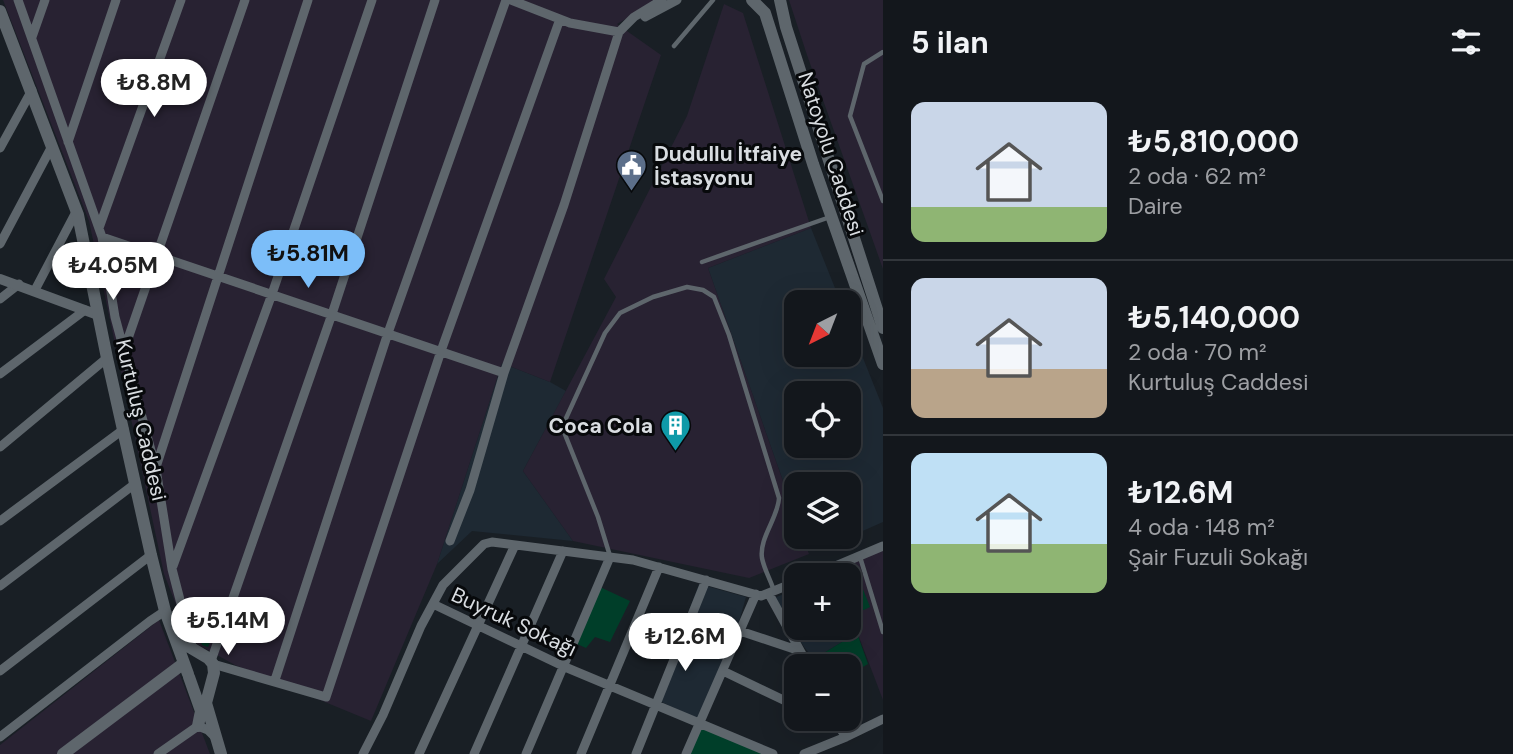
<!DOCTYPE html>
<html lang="tr">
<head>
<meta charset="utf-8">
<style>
  body { margin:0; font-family:"DM Sans",sans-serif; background:#202429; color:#f1f3f6; height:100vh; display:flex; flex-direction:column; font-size:26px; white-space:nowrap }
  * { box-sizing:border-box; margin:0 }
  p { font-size:23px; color:#9d9fa3 }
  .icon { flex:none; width:38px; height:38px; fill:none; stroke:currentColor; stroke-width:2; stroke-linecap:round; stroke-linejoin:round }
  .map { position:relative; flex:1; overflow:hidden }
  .details { display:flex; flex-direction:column; background:#13171c; width:630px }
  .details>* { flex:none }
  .needle { width:46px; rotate:222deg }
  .controls { position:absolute; left:784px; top:290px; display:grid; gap:14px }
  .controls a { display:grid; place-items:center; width:77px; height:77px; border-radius:14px; background:#13171c; box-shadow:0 7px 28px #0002,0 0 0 2px #32363b; font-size:35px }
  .price { position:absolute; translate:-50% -60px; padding:0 16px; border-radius:24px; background:#fff; color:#222; font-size:23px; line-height:46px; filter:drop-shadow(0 2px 4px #0008) }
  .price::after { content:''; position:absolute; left:50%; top:42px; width:21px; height:16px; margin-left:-10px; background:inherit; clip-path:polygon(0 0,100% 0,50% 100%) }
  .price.on { background:#7cbef9; color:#111 }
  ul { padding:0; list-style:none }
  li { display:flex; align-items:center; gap:21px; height:175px; padding:0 28px }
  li+li { border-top:2px solid #32363b }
  li span { display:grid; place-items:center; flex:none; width:196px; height:140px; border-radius:14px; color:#555 }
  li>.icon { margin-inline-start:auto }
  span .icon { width:84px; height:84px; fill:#fffc; stroke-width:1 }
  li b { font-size:30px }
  h2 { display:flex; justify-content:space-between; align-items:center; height:84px; padding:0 28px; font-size:30px }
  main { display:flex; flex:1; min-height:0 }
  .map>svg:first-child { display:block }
  .built { fill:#1e2933; fill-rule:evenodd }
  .industrial { fill:#282232 }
  .green { fill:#003e29 }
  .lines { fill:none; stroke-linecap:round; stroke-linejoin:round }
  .service { stroke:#5e666c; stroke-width:4.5 }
  .minor { stroke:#5e666c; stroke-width:9 }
  .tertiary { stroke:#5e666c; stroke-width:10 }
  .secondary { stroke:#5e666c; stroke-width:12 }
  .labels { text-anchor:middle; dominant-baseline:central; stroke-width:6; stroke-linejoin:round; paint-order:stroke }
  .poi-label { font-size:21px; font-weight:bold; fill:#d9dde1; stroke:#07090b; text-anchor:start }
  .street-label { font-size:21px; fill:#d9dde1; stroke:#07090b }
</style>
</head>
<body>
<main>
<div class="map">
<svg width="883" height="754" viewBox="0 0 883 754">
  <rect width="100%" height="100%" fill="#191f25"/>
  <path class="built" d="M811,228L841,303H796V355H849V323L883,408V522L849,537V485H796V518L708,268ZM796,394H849V446H796Z
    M502,363L550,382L566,391L523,471L573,541L472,531L437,564Z
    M699,584L746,597L738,625L698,719L655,699Z
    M796,589V628H834L842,642L814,659L804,647L774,598Z"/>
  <path class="industrial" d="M3,0H659L617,24L661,55L550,382L502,363L437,564L371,721L235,665L190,640L164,574L89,221Z
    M789,0H883V269L807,55Z
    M724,4L743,13L811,228L708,268L796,518V537H803L809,554L749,578L573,541L523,471L616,297L604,279L687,116Z
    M883,547V700L851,616V559Z
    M159,620L210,754H0V745Z"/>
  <path class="green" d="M851,559L870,607L851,616L868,664L849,675V667H819L814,659L842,642L834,628H849V576H822Z
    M600,587L630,601L610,642L595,637L586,648L577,644Z
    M190,609L218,620L208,647L202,645Z
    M695,726L769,754H683Z"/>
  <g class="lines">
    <path class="service" d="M674,46L713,0
      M883,52L864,64L850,116L883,201
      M702,262L830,217
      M610,556L598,517L562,427L605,333L620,313L653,297L687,287L703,290L714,297L729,335L779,498C778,518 759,538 762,558C764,569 771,581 774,591
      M860,557L883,632"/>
    <path class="minor" d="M18,0L102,237L115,317L156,469L172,569L193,650
      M511,0L570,23L619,32L634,17L662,0
      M645,17L677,0
      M32,37L45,0
      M68,142L116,0
      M0,148L32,90
      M99,228L181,0
      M102,237L504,373
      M0,244L52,146
      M35,290L77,210
      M0,299L19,284
      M124,350L245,0
      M0,374L85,310
      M0,447L107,358
      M156,467L308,0
      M0,521L124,429
      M450,541L470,490L504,373L564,205L619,32
      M173,566L272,294L372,0
      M812,576L883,546
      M0,586L136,483
      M769,594L809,667
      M433,604L565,667L773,754
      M740,631L800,651
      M211,661L332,314L435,0
      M213,664L326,697L441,351L560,19
      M0,671L151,555
      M723,671L796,706
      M275,680L388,333L506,0
      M824,719L837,725
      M0,737L150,621L165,611
      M846,737L883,719
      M158,754L198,726L208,730L214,736
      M363,754L383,715L421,626L443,585L484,544L492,542L633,560L761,596L796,582
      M419,754L515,545
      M474,754L563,551
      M526,754L610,557
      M581,754L659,567
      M636,754L706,580
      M686,754L756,594
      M804,754L846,737L834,719"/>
    <path class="tertiary" d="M0,279L98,315"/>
    <path class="secondary" d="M752,0L765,13L813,164L883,364
      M780,0L786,27L883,328
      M0,11L78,215L107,358L151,555L165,611L188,674
      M176,639L208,658L213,664L214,673L206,703L221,754
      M189,677L201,711L198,726
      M63,754L184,663"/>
  </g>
  <defs>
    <symbol id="civic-pin" viewBox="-11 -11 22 30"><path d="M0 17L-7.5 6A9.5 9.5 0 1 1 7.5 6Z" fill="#5c6f8a" stroke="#07090b"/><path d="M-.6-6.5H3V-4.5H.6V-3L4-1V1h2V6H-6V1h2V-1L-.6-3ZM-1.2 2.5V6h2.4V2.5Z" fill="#fff"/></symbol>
    <symbol id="building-pin" viewBox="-11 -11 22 30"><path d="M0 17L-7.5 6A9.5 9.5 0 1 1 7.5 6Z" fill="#0f9aa8" stroke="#07090b"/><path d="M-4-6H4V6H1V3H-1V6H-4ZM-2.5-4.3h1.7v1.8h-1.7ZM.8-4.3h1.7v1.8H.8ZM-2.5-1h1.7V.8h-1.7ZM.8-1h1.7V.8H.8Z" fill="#fff"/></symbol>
  </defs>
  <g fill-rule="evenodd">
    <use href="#civic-pin" x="614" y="148" width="35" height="47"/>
    <use href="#building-pin" x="658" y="408" width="35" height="47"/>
  </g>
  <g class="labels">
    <g class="poi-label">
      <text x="654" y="154">Dudullu İtfaiye<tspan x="654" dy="24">İstasyonu</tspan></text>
      <text x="653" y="426" text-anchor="end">Coca Cola</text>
    </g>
    <g class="street-label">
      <text transform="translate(831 154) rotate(72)">Natoyolu Caddesi</text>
      <text transform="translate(141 420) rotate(77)">Kurtuluş Caddesi</text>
      <text transform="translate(514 622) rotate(25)">Buyruk Sokağı</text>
    </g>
  </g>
</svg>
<div class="controls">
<a><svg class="needle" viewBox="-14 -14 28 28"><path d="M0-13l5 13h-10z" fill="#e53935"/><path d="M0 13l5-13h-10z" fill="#9d9fa3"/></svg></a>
<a><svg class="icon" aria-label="locate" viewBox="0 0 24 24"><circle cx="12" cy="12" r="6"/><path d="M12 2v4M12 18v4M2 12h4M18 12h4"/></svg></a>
<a><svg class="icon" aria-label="layers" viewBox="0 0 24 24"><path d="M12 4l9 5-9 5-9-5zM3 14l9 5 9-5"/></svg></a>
<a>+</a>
<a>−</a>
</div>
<b class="price" style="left:154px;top:119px">₺8.8M</b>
<b class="price on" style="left:308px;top:290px">₺5.81M</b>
<b class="price" style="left:113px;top:302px">₺4.05M</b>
<b class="price" style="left:228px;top:657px">₺5.14M</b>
<b class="price" style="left:685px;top:673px">₺12.6M</b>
</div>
<section class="details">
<h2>5 ilan<svg class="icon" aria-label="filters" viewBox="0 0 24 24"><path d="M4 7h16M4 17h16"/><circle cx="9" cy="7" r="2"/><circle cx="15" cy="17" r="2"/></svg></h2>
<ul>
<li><span style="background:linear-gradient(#c9d6e8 75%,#8fb573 0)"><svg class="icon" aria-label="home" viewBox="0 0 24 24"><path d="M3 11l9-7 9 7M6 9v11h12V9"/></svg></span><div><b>₺5,810,000</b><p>2 oda · 62 m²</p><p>Daire</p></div></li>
<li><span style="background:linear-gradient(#c9d6e8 65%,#b9a48a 0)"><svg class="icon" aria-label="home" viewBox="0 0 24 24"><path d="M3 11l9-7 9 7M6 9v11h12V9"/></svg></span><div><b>₺5,140,000</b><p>2 oda · 70 m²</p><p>Kurtuluş Caddesi</p></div></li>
<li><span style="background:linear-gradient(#bfe0f5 65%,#8fb573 0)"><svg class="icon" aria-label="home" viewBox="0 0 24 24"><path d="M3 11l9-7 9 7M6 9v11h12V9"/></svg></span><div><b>₺12.6M</b><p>4 oda · 148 m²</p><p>Şair Fuzuli Sokağı</p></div></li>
</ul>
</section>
</main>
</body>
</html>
